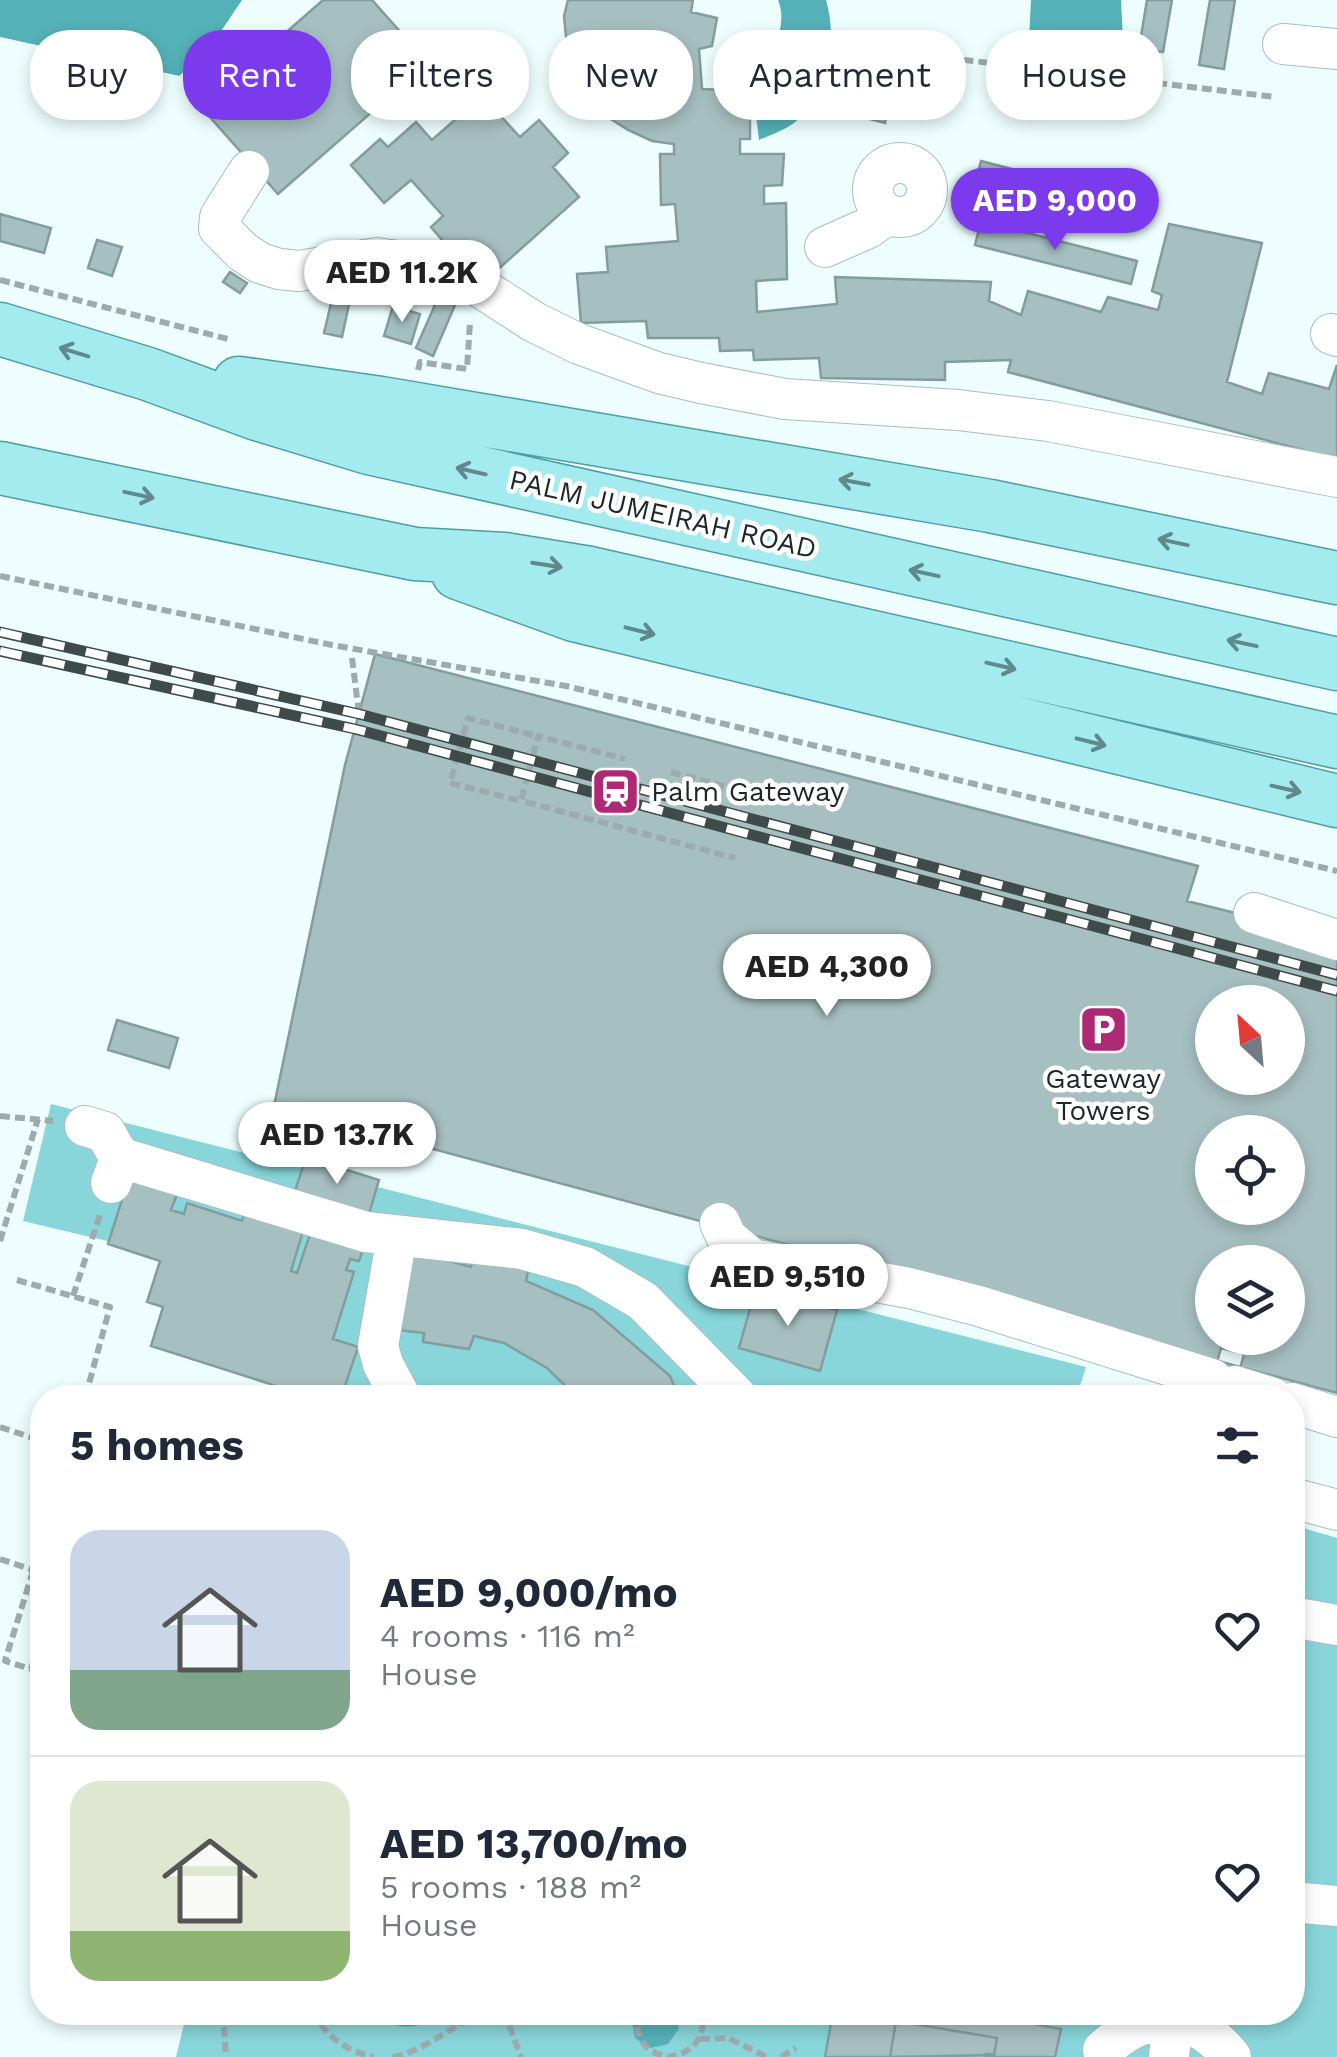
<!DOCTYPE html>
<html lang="en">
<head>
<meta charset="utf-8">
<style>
  body { margin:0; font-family:"Work Sans",sans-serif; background:#f2f2f3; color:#1f2937; height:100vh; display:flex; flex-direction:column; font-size:38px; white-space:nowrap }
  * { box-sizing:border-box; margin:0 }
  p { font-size:32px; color:#747a83 }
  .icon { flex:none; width:55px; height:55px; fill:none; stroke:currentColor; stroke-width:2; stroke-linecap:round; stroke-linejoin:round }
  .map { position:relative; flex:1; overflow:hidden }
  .sheet { position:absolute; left:30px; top:1385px; width:1275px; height:640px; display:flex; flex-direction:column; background:#fff; border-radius:40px; box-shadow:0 5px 15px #0003 }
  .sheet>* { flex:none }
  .guide { position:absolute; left:30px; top:30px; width:1278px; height:90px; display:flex; gap:20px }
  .needle { width:65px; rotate:334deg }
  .controls { position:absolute; left:1195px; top:985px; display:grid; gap:20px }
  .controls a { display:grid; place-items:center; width:110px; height:110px; border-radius:50%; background:#fff; box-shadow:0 5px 15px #0003; font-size:50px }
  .price { position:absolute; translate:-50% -85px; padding:0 22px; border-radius:35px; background:#fff; color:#222; font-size:32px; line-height:65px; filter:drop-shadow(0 2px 5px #0008) }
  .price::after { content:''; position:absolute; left:50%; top:60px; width:30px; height:22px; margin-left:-15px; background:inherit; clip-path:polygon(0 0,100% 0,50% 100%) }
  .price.active { background:#7c3aed; color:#fff }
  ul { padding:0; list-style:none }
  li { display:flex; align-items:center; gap:30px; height:250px; padding:0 40px }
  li+li { border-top:2px solid #e0e1e3 }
  li span { display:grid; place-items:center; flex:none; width:280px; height:200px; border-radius:30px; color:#555 }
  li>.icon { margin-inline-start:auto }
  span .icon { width:120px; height:120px; fill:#fffc; stroke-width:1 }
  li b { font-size:42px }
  h2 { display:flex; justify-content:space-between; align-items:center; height:120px; padding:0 40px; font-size:42px }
  .tag { padding:0 35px; border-radius:40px; background:#fff; box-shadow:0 5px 15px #0003; font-size:35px; line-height:90px }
  .tag.active { background:#7c3aed; color:#fff }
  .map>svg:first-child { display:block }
  .green { fill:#88d5da }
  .water { fill:#55b1b8 }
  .pier { fill:#eefeff }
  .building { fill:#a6bfc1; stroke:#839c9d; stroke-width:2.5; fill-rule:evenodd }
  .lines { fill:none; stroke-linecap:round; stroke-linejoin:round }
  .minor-casing { stroke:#a6bfc1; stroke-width:42 }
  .major-casing { stroke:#4d9da3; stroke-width:55 }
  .path { stroke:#9dabac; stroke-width:6; stroke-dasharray:10 5; stroke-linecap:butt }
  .minor { stroke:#fff; stroke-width:40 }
  .major { stroke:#a4ebef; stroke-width:52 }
  .rail-casing { stroke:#3f4a4b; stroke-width:11 }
  .rail { stroke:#fff; stroke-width:8; stroke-dasharray:22; stroke-linecap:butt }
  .oneway { stroke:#60898c }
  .labels { text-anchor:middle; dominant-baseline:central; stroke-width:9; stroke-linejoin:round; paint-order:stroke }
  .street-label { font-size:28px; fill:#1d2728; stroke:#fff }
  .poi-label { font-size:28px; fill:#1d2728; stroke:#fff; text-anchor:start }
</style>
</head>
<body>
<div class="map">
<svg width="1337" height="2057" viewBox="0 0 1337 2057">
  <rect width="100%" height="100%" fill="#eefeff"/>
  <path class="green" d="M51,1104L1086,1367L1076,1398L295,1397L276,1281L23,1221Z
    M1293,1525L1337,1538V2057H176L187,2012H1292Z"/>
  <path class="water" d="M0,0H242L207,52L179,76L0,37Z
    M778,0H826C838,41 829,94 794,123C785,130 770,135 759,140C758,126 753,106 756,92C763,63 791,31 778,0Z
    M1031,0H1121L1123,41L1120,73L1028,59Z
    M1028,79L1117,91L1114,111L1024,98Z
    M368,2013H437C418,2035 389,2027 368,2013Z
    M637,2013H675L679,2029L668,2044L650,2048L635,2038L632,2020Z"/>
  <path class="pier" d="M0,37L28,44L179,76L174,80L27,49L0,42Z"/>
  <path class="building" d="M323,0H372L428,63L278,194L201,107Z
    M568,0H693L691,12L717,18L712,46L699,49L702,89L750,91V139H740V154H784L782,185L764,186V204L786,203L787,279L756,281L757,312L837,304L835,277L991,282L989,301L1021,315L1028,291L1101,312L1108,297L1158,310L1162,295L1152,291L1169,224L1262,243L1227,382L1262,394L1269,373L1329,389L1337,365V459L1008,372L1011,360L945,362V380L821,378L819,358L754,360L753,350L720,351L719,338H648L646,321L581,323L577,274L608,272L606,247L678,241L675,204L661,205L660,154H674V144L652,141L628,130L603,114L578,84L567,47L564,16Z
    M1147,0H1172L1163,52L1139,48Z
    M1210,0H1235L1224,69L1199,65Z
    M867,74L891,77L885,123L862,117Z
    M482,96L520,137L539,120L568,153L553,167L579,197L495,272L470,244L456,256L431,227L443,216L411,180L384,203L351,165L380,139L388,147L416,122L432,140Z
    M981,161L1135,201L1129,224L975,184Z
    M0,214L51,228L44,253L0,241Z
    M981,221L1137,261L1131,284L975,245Z
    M97,240L122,247L112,276L88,268Z
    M230,272L247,283L240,293L223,282Z
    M445,282L462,289L433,356L416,348Z
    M332,299L349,304L342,337L324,333Z
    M393,306L420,314L411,344L384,336Z
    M375,654L1198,866L1187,901L1337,938V1393L274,1106L345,765ZM1212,1002H1288V1078H1212ZM1212,1132H1288V1208H1212ZM1212,1262H1288V1338H1212Z
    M117,1020L178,1038L169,1068L108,1050Z
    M306,1157L379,1180L368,1217L294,1194Z
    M131,1171L180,1186L171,1210L184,1214L187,1203L242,1221L245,1210L304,1228L291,1271L297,1273L312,1228L365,1245L359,1261L350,1259L346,1270L354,1272L333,1339L358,1347L341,1398H314L151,1346L163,1307L147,1302L160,1261L108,1244Z
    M409,1250L471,1267L474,1252L529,1266L526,1281L593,1310L670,1376L679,1398H578L547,1368L504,1343L474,1336L469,1349L423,1342L424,1333L398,1330Z
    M756,1287L837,1310L820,1371L739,1348Z
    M1221,1348L1244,1354L1232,1398H1207Z
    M833,2012H1039L1038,2025L1061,2029L1055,2057H986V2054L994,2055L997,2038L896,2021L890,2057H825Z
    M896,2021L997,2038L994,2055L890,2057Z"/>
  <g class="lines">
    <defs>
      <path id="minor" d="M1283,44L1337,49
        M873 190a27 27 0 1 1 54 0a27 27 0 1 1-54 0Z
        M249,171L220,217L219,228L243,252L260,263L279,269L299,271L377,258L438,267L466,278L534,322L579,344L659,373L701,383L785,399L958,410L1048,421L1337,477
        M825,247L868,228L888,214
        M1331,334L1337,336
        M1254,913L1337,940
        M85,1126L105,1132L121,1160
        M111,1183L118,1164L125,1159L366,1232L522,1249L585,1267L643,1301L738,1398
        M720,1223L727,1238L752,1259L909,1288L979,1306L1212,1379
        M397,1236L378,1346L383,1364L401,1398
        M1235,1386L1273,1398
        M1292,1403L1337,1417
        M1292,1498L1337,1510
        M1292,1617L1337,1625
        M1292,1902L1337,1906
        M1103,2050C1147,2010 1192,2008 1231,2057
        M1169,2057L1173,2020"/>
      <path id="major" d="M0,329L148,374L257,414L369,448L1337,664
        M239,383L381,403L990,506L1337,578
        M0,468L415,554L504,559L590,573L1337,742
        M458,573L574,615L1337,801"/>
    </defs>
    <use href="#minor" class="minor-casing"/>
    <use href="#major" class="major-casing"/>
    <path class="path" d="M755,35L1275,97
      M0,280L232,340
      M418,370L420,362L467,369L470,323
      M0,576L332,645L566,686L1337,871
      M352,658L359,714
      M533,735L468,718L450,783L521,801L538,736L625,759
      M671,772L753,794
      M526,802L735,858
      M0,1116L53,1121
      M0,1241L38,1119
      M17,1280L110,1307L85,1398
      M73,1296L101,1212
      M87,1391L106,1398
      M0,1427L42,1441
      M42,1542L5,1661L31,1669L42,1634
      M0,1559L42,1573
      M223,2012L226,2057
      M312,2012C327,2037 345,2050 373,2057
      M504,2012L521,2057
      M637,2012C634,2036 644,2052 668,2057C694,2053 705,2038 703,2012
      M700,2039L728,2038L767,2057
      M393,2057C430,2050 456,2019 493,2012
      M781,2057L796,2048"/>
    <use href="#minor" class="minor"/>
    <use href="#major" class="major"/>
    <defs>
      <path id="rail" d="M0,632L359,714L1337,975
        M0,651L355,729L1337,991"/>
    </defs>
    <use href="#rail" class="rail-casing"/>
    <use href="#rail" class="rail"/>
  </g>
  <defs><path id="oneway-shaft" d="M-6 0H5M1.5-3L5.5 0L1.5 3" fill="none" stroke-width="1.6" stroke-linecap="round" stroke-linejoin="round" transform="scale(2.5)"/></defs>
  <g class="oneway">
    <use href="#oneway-shaft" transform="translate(74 352) rotate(-163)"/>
    <use href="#oneway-shaft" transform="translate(471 471) rotate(-167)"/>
    <use href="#oneway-shaft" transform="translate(854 482) rotate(-170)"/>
    <use href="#oneway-shaft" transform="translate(139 495) rotate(12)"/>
    <use href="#oneway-shaft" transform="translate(1173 542) rotate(-168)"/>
    <use href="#oneway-shaft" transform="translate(547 565) rotate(9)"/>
    <use href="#oneway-shaft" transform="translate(924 573) rotate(-168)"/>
    <use href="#oneway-shaft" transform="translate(640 631) rotate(14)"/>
    <use href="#oneway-shaft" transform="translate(1242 643) rotate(-168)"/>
    <use href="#oneway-shaft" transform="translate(1001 666) rotate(13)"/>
    <use href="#oneway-shaft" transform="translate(1091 742) rotate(14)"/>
    <use href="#oneway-shaft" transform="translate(1286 789) rotate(13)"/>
  </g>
  <defs>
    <symbol id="station-square" viewBox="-11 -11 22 22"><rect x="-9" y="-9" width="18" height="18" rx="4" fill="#ad2973" stroke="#fff"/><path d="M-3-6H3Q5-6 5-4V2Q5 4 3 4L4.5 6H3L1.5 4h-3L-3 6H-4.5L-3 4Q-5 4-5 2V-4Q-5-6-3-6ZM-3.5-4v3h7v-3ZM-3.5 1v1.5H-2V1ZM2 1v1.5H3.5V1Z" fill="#fff"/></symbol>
    <symbol id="parking-square" viewBox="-11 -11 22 22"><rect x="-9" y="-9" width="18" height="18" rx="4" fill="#ad2973" stroke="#fff"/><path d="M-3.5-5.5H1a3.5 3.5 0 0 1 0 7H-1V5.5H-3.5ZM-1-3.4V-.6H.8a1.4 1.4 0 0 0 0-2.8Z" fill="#fff"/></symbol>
  </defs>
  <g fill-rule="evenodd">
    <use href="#station-square" x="588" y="764" width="55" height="55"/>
    <use href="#parking-square" x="1076" y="1002" width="55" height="55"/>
  </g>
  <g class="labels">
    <g class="street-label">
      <text transform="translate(663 514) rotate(13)">PALM JUMEIRAH ROAD</text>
    </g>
    <g class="poi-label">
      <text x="651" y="791">Palm Gateway</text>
      <text x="1103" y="1078" text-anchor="middle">Gateway<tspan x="1103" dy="32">Towers</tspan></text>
    </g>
  </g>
</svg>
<div class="controls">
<a><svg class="needle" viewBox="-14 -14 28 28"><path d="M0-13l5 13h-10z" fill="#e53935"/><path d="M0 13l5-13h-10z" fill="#747a83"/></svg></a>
<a><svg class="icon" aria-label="locate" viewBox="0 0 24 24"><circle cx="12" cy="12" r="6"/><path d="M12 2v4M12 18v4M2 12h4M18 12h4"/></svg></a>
<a><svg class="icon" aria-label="layers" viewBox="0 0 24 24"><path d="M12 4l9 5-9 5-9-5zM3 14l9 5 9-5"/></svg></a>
</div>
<b class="price active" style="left:1055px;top:253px">AED 9,000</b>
<b class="price" style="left:402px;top:325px">AED 11.2K</b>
<b class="price" style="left:827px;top:1019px">AED 4,300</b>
<b class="price" style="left:337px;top:1187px">AED 13.7K</b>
<b class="price" style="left:788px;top:1329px">AED 9,510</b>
<div class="guide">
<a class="tag">Buy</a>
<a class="tag active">Rent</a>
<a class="tag">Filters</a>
<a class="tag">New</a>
<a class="tag">Apartment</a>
<a class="tag">House</a>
</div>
<section class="sheet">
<h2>5 homes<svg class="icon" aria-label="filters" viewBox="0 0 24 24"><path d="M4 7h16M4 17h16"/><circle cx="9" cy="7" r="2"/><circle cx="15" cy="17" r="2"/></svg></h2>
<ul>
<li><span style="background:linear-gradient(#c9d6e8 70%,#7fa58c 0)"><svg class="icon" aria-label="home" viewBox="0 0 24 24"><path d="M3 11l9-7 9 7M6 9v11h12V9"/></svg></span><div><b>AED 9,000/mo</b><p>4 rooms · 116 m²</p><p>House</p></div><svg class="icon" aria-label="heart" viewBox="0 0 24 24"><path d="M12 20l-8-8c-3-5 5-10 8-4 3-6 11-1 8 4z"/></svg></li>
<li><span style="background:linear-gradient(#dfe7d0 75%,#8fb573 0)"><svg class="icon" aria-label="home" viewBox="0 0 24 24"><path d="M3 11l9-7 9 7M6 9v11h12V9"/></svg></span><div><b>AED 13,700/mo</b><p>5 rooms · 188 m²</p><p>House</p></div><svg class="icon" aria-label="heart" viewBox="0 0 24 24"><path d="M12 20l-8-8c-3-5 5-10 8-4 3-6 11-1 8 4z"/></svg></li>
</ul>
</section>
</div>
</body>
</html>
